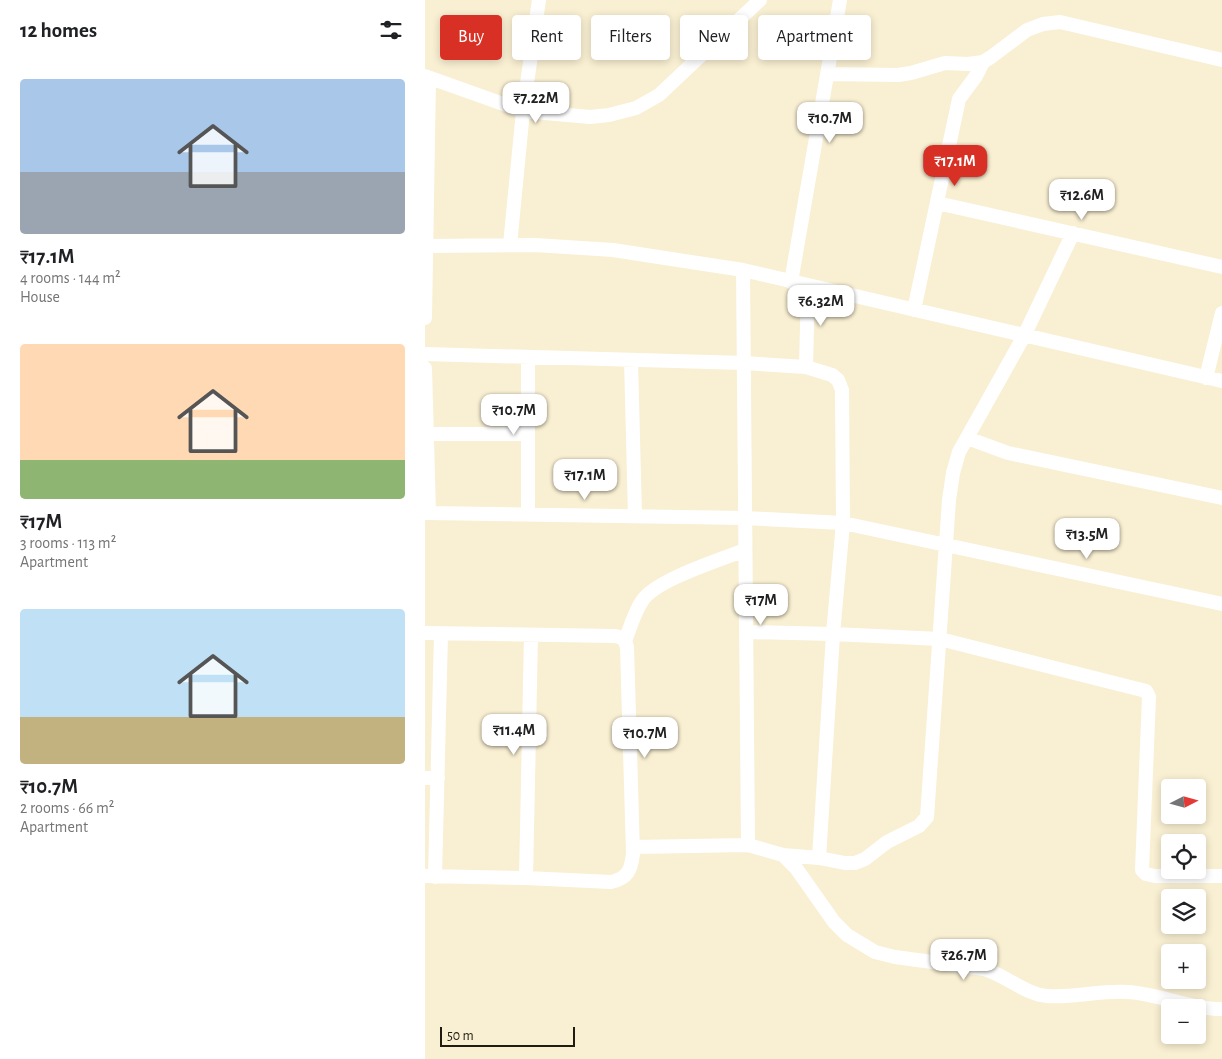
<!DOCTYPE html>
<html lang="en">
<head>
<meta charset="utf-8">
<style>
  body { margin:0; font-family:"Alegreya Sans",sans-serif; background:#f6f6f6; color:#202124; height:100vh; display:flex; flex-direction:column; font-size:19px; white-space:nowrap }
  * { box-sizing:border-box; margin:0 }
  p { font-size:16px; color:#757577 }
  .icon { flex:none; width:28px; height:28px; fill:none; stroke:currentColor; stroke-width:2; stroke-linecap:round; stroke-linejoin:round }
  .map { position:relative; flex:1; overflow:hidden }
  .drawer { display:flex; flex-direction:column; background:#fff; width:425px }
  .drawer>* { flex:none }
  .guide { position:absolute; left:15px; top:15px; width:475px; height:45px; display:flex; gap:10px }
  .needle { width:32px; rotate:84deg }
  .fabs { position:absolute; left:736px; top:779px; display:grid; gap:10px }
  .fabs a { display:grid; place-items:center; width:45px; height:45px; border-radius:5px; background:#fff; box-shadow:0 2px 8px #0003; font-size:25px }
  .scale { position:absolute; left:15px; bottom:12px; width:135px; box-sizing:border-box; padding-left:5px; border:2px solid #201c12; border-top:0; font-size:14px; line-height:18px; white-space:nowrap; color:#201c12; -webkit-text-stroke:4px #f9efd2; paint-order:stroke }
  .price { position:absolute; translate:-50% -42px; padding:0 11px; border-radius:10px; background:#fff; color:#222; font-size:16px; line-height:32px; filter:drop-shadow(0 1px 2px #0008) }
  .price::after { content:''; position:absolute; left:50%; top:30px; width:15px; height:11px; margin-left:-8px; background:inherit; clip-path:polygon(0 0,100% 0,50% 100%) }
  .price.on { background:#d93025; color:#fff }
  ul { padding:0; list-style:none }
  li { display:grid; align-content:center; gap:10px; height:265px; padding:0 20px }
  li span { display:grid; place-items:center; height:155px; border-radius:5px; color:#555 }
  li>.icon { margin-inline-start:auto }
  span .icon { width:90px; height:90px; fill:#fffc; stroke-width:1 }
  li b { font-size:21px }
  h2 { display:flex; justify-content:space-between; align-items:center; height:60px; padding:0 20px; font-size:21px }
  .tag { padding:0 18px; border-radius:5px; background:#fff; box-shadow:0 2px 8px #0003; font-size:18px; line-height:45px }
  .tag.on { background:#d93025; color:#fff }
  main { display:flex; flex:1; min-height:0 }
  .map>svg:first-child { display:block }
  .lines { fill:none; stroke-linecap:round; stroke-linejoin:round }
  .street { stroke:#fff; stroke-width:14 }
</style>
</head>
<body>
<main>
<section class="drawer">
<h2>12 homes<svg class="icon" aria-label="filters" viewBox="0 0 24 24"><path d="M4 7h16M4 17h16"/><circle cx="9" cy="7" r="2"/><circle cx="15" cy="17" r="2"/></svg></h2>
<ul>
<li><span style="background:linear-gradient(#a9c7e8 60%,#9aa5b1 0)"><svg class="icon" aria-label="home" viewBox="0 0 24 24"><path d="M3 11l9-7 9 7M6 9v11h12V9"/></svg></span><div><b>₹17.1M</b><p>4 rooms · 144 m²</p><p>House</p></div></li>
<li><span style="background:linear-gradient(#ffd9b3 75%,#8fb573 0)"><svg class="icon" aria-label="home" viewBox="0 0 24 24"><path d="M3 11l9-7 9 7M6 9v11h12V9"/></svg></span><div><b>₹17M</b><p>3 rooms · 113 m²</p><p>Apartment</p></div></li>
<li><span style="background:linear-gradient(#bfe0f5 70%,#c2b280 0)"><svg class="icon" aria-label="home" viewBox="0 0 24 24"><path d="M3 11l9-7 9 7M6 9v11h12V9"/></svg></span><div><b>₹10.7M</b><p>2 rooms · 66 m²</p><p>Apartment</p></div></li>
</ul>
</section>
<div class="map">
<svg width="797" height="1059" viewBox="0 0 797 1059">
  <rect width="100%" height="100%" fill="#f9efd2"/>
  <g class="lines">
    <path class="street" d="M402,74L473,75L486,73L520,63L543,64L558,62L566,57L602,30L618,24L635,22L797,60
      M0,76L98,111L165,117L184,115L211,108L234,95L335,0
      M512,203L797,267
      M85,245L98,111L114,0
      M0,246L110,245L188,250L318,270L797,381
      M366,282L415,0
      M489,310L534,99L551,76L558,62
      M0,318L4,78
      M0,354L319,363L381,367L407,375L413,380L417,390L418,523L408,634L394,858
      M103,357V514
      M206,360L210,516
      M381,367L383,286
      M0,368L4,513
      M781,378L797,313
      M2,434H103
      M542,438L583,453L797,498
      M0,513L320,518L418,523L797,604
      M321,632L408,634L515,639L721,691L724,697L717,870L721,874L730,876H797
      M0,633L190,636C197,637 200,640 202,647L208,854C206,870 203,878 186,882L101,878L0,876
      M200,641C205,628 209,613 217,601C230,580 295,560 320,550
      M0,778H13
      M323,845L358,855L371,868L409,922L422,935L450,952L470,957L559,969C580,975 600,994 622,996C649,998 676,990 703,992C735,994 765,1009 797,1009
      M208,847L323,845L318,270
      M358,855L394,858L420,863H430L440,859L462,842L494,826L502,817L524,500L528,473L534,452L599,336L648,233
      M10,877L16,634
      M101,878L106,635"/>
  </g>
</svg>
<div class="fabs">
<a><svg class="needle" viewBox="-14 -14 28 28"><path d="M0-13l5 13h-10z" fill="#e53935"/><path d="M0 13l5-13h-10z" fill="#757577"/></svg></a>
<a><svg class="icon" aria-label="locate" viewBox="0 0 24 24"><circle cx="12" cy="12" r="6"/><path d="M12 2v4M12 18v4M2 12h4M18 12h4"/></svg></a>
<a><svg class="icon" aria-label="layers" viewBox="0 0 24 24"><path d="M12 4l9 5-9 5-9-5zM3 14l9 5 9-5"/></svg></a>
<a>+</a>
<a>−</a>
</div>
<div class="scale">50 m</div>
<b class="price" style="left:111px;top:124px">₹7.22M</b>
<b class="price" style="left:405px;top:144px">₹10.7M</b>
<b class="price on" style="left:530px;top:187px">₹17.1M</b>
<b class="price" style="left:657px;top:221px">₹12.6M</b>
<b class="price" style="left:396px;top:327px">₹6.32M</b>
<b class="price" style="left:89px;top:436px">₹10.7M</b>
<b class="price" style="left:160px;top:501px">₹17.1M</b>
<b class="price" style="left:662px;top:560px">₹13.5M</b>
<b class="price" style="left:336px;top:626px">₹17M</b>
<b class="price" style="left:89px;top:756px">₹11.4M</b>
<b class="price" style="left:220px;top:759px">₹10.7M</b>
<b class="price" style="left:539px;top:981px">₹26.7M</b>
<div class="guide">
<a class="tag on">Buy</a>
<a class="tag">Rent</a>
<a class="tag">Filters</a>
<a class="tag">New</a>
<a class="tag">Apartment</a>
</div>
</div>
</main>
</body>
</html>
